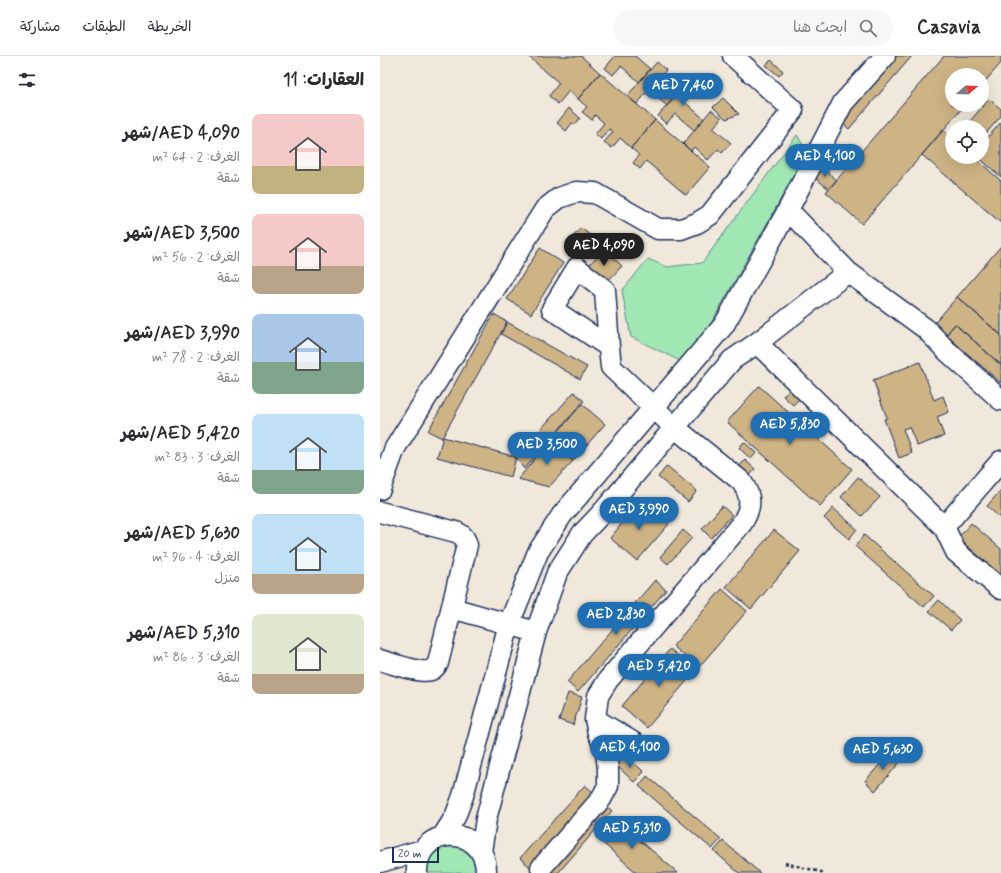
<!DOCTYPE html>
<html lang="ar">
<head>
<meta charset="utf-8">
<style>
  body { margin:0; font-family:Mynerve,"Playpen Sans Arabic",sans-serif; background:#f7f7f7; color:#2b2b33; direction:rtl; height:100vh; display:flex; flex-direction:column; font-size:15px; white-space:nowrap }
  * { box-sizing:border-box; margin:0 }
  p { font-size:13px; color:#7c7c81 }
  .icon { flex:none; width:22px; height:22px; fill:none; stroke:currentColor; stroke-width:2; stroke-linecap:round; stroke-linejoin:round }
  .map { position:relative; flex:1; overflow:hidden; direction:ltr }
  .details { display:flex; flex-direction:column; background:#fff; width:380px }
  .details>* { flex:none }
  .needle { width:26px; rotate:71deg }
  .fabs { position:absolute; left:565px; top:12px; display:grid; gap:8px }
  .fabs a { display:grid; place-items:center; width:44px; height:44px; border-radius:50%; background:#fff; box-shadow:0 4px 16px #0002; font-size:20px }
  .scale { position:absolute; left:12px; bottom:10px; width:47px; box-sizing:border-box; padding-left:4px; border:2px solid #1b2f5e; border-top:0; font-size:11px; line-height:14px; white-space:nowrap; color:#1b2f5e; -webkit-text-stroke:3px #fff; paint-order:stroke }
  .price { position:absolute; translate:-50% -34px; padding:0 9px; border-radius:14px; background:#1f6fb2; color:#fff; font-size:13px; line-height:26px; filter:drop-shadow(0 1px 2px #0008) }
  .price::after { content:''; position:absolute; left:50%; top:24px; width:12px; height:9px; margin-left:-6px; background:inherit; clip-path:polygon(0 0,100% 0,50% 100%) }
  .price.selected { background:#222; color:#fff }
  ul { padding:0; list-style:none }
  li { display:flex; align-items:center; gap:12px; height:100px; padding:0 16px }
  li span { display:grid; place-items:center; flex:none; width:112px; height:80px; border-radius:8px; color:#555 }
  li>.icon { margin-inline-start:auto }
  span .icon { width:48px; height:48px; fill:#fffc; stroke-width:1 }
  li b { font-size:17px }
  h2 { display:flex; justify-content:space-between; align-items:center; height:48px; padding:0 16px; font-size:17px }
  header { display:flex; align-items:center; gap:24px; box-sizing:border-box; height:56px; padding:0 20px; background:#fff; border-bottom:1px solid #e1e1e2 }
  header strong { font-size:19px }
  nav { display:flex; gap:22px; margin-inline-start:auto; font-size:14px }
  .search { width:280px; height:36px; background:#f7f7f7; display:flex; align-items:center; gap:10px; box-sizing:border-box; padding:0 14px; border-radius:22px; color:#7c7c81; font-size:15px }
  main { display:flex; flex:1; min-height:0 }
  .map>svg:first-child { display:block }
  .green { fill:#a0e7b4; stroke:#5e8b89 }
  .building { fill:#ceb384; stroke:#1b2f5e }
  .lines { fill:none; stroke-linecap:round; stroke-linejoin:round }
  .minor-casing { stroke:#1b2f5e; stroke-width:23 }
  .path { stroke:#1b2f5e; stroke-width:2.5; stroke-dasharray:3 3; stroke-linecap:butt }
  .minor { stroke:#fff; stroke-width:20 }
</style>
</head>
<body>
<header>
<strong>Casavia</strong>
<div class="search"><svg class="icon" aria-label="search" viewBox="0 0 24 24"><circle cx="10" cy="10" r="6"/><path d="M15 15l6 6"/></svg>ابحث هنا</div>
<nav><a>الخريطة</a><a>الطبقات</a><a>مشاركة</a></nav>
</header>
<main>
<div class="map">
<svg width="621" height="817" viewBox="0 0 621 817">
  <rect width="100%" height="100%" fill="#f0e8da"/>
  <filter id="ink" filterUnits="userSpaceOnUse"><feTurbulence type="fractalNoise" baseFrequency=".025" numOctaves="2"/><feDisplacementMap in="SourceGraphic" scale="8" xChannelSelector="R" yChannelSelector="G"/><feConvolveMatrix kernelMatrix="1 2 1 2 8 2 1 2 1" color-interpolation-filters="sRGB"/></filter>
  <g filter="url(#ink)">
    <path class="green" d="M417,79L427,96L325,278L300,305L251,281L242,235L268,203L287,211L322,207Z
      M66,787L84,790L96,804L97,817H46L50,797Z"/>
    <path class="building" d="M148,0H201L220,17L198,43L189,35L178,48L169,40L179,27Z
      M235,0H255L270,13L259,26L241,10L233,19L225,12Z
      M514,0H532L469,73L459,64Z
      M564,0H621V7L602,29V19H572V49H585L482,168L446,136Z
      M391,4L403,15L399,20L386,9Z
      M277,6L286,14L278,24L296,40L287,50L269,34L257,48L247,40Z
      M220,17L275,64L251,92L240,82L232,92L224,86L233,76L229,73L221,83L215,78L224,67L215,59L212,64L202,56L207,51L198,43Z
      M310,23L319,30L305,46L324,63L314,74L295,58L286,68L278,60Z
      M343,42L359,58L346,63L333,51Z
      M609,43L621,53V60L602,82V71H585Z
      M189,52L200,62L195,69L192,67L186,75L177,67Z
      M331,54L342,62L333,72L351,87L342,97L338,93L328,104L314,91L311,95L303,88Z
      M275,64L330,111L306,139L266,105L260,113L253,107L259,99L251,92Z
      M621,66V121L598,101H602V88Z
      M563,74L572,82V101H594L621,125V167L542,99Z
      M442,111L457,124L449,133L434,121Z
      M201,172L217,185L205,199L189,185Z
      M621,190V279L577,241Z
      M160,192L183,207L151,258L127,243Z
      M224,193L242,210L224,229L206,212Z
      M577,241L621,279V309L575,268L566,279L553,269Z
      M114,258L127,266L62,382L48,375Z
      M127,266L207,311L200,323L121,278Z
      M575,268L621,309V327L566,279Z
      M540,306L554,344L563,340L569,356L557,361L564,380L537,390L529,371L523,373L532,397L519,402L504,363L507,362L493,324Z
      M379,330L472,413L440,450L347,366Z
      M409,334L419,343L413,349L403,340Z
      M194,336L204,345L144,413L136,401Z
      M202,348L225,368L193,405L170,385Z
      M63,381L136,401L131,421L57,401Z
      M170,385L193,405L169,431L138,423Z
      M364,386L376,397L371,403L359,392Z
      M365,404L375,413L368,422L357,413Z
      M287,410L317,435L308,446L278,421Z
      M478,421L500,441L482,460L461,441Z
      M621,434V463L607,450Z
      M261,445L289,468L257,505L230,482Z
      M342,450L352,459L331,482L322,473Z
      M453,452L477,473L469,483L444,462Z
      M591,467L621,493V519L578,482Z
      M303,474L312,482L288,508L280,501Z
      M394,474L420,495L371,553L346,531Z
      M484,479L554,540L544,551L475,490Z
      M275,524L286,534L198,636L187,626Z
      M342,533L367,555L318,612L293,590Z
      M559,544L580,564L571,574L549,555Z
      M290,593L316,614L267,672L242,650Z
      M188,637L202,641L193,669L179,664Z
      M511,696L521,705L495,735L485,725Z
      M245,699L264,716L254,726L236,709Z
      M267,720L341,783L332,793L259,730Z
      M205,729L215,738L150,811L140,802Z
      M223,746L232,755L178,817H169Z
      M233,761L298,817H257L216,781Z
      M343,785L380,817H359L334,795Z"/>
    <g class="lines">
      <defs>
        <path id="minor" d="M408,154L463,47L505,0
          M468,216L546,273L567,295L621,344
          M377,287L564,471
          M621,405L564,471L576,496L621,533
          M0,433L15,392L165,153L179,142L196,136L215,137L278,173H301L317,167L330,159L413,54L353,0
          M0,456L76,476C83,479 85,482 87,489L58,607C56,610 54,613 51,614C43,618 10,607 0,604
          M72,552L156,576
          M215,663L259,690
          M63,780L75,761L83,740L129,568L158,496L182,459L344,269L408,154L468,216L377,287L352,304L221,458L202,478L177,517L156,576L106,763L101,796
          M0,806L43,794
          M161,812L221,743L228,730V714L226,695L218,677L215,663L218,640L228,624L362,467C372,451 372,440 361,425L294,371L231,311L229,291L172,253L197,212L225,234L229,291
          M37,817C35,768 107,767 106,817"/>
      </defs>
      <use href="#minor" class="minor-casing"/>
      <path class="path" d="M405,807L445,817"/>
      <use href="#minor" class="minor"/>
    </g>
  </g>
</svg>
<div class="fabs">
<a><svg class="needle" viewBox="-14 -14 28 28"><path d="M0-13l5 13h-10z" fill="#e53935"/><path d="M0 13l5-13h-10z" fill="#7c7c81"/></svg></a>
<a><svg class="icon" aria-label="locate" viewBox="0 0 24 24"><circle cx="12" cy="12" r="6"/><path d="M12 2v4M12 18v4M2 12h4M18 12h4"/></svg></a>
</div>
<div class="scale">20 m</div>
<b class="price" style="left:303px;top:51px">AED 7,460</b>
<b class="price" style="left:445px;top:122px">AED 4,100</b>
<b class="price selected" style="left:224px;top:211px">AED 4,090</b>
<b class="price" style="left:410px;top:390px">AED 5,830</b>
<b class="price" style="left:167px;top:410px">AED 3,500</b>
<b class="price" style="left:259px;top:475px">AED 3,990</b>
<b class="price" style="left:236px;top:580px">AED 2,830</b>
<b class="price" style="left:279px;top:632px">AED 5,420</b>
<b class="price" style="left:250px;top:713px">AED 4,100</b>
<b class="price" style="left:503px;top:715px">AED 5,630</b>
<b class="price" style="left:252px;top:794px">AED 5,310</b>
</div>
<section class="details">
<h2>العقارات: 11<svg class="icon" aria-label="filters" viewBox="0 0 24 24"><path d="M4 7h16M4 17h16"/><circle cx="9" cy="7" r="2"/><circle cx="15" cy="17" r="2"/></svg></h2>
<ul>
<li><span style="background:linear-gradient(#f6c9c9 65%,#c2b280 0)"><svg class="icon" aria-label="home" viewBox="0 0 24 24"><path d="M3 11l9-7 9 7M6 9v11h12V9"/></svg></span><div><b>AED 4,090/شهر</b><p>الغرف: 2 · 64 m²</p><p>شقة</p></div></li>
<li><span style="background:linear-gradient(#f6c9c9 65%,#b9a48a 0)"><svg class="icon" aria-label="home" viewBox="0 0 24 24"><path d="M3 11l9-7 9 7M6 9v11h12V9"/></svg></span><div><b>AED 3,500/شهر</b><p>الغرف: 2 · 56 m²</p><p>شقة</p></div></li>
<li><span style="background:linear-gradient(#a9c7e8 60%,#7fa58c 0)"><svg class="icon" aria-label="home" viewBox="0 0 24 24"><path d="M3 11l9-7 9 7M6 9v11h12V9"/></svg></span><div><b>AED 3,990/شهر</b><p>الغرف: 2 · 78 m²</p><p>شقة</p></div></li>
<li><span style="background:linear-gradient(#bfe0f5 70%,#7fa58c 0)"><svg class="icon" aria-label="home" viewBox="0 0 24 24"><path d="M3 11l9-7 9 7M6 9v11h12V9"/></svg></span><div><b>AED 5,420/شهر</b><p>الغرف: 3 · 83 m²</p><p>شقة</p></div></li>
<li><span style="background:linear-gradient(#bfe0f5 75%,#b9a48a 0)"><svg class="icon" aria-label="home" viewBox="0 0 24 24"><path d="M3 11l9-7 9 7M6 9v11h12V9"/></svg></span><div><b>AED 5,630/شهر</b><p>الغرف: 4 · 96 m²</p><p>منزل</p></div></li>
<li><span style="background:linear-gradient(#dfe7d0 75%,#b9a48a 0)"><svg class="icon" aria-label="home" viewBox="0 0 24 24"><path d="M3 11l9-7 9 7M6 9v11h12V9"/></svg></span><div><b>AED 5,310/شهر</b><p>الغرف: 3 · 86 m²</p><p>شقة</p></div></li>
</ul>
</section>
</main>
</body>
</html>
